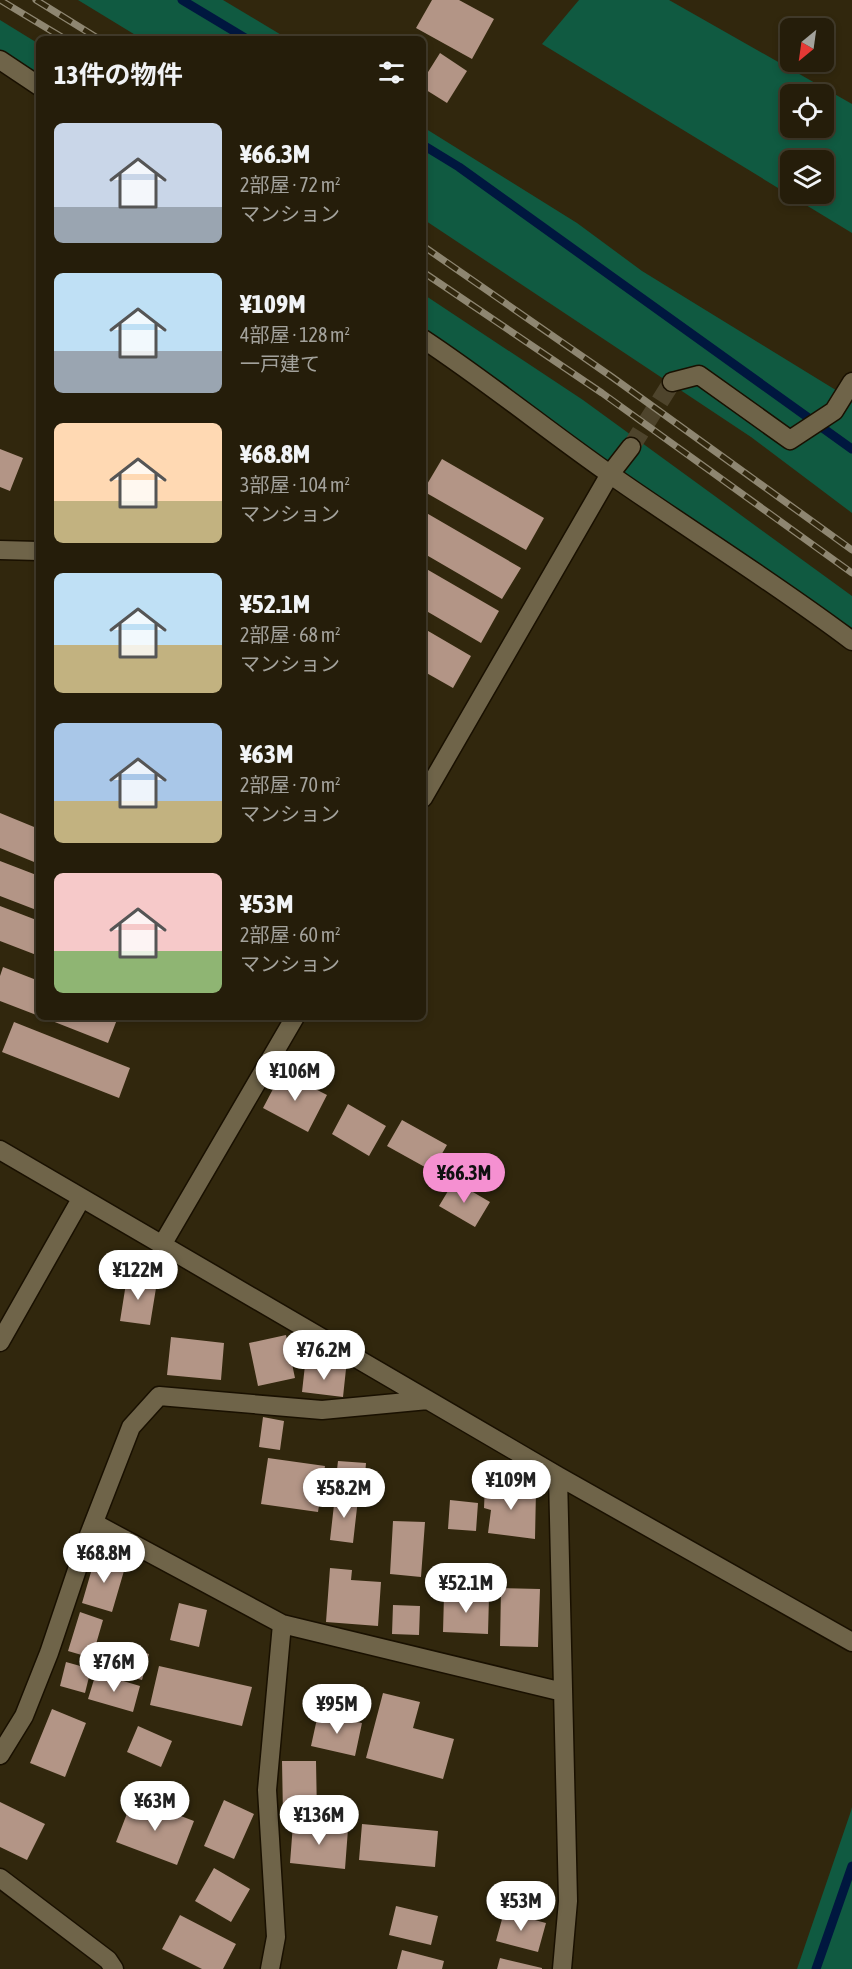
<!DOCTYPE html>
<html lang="ja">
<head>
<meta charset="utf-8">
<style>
  body { margin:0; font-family:"Asap Condensed","Noto Sans JP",sans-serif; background:#2d2613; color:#f1f3f6; height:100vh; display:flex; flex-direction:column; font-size:22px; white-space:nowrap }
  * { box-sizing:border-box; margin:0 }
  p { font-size:20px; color:#a3a29c }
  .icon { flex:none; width:33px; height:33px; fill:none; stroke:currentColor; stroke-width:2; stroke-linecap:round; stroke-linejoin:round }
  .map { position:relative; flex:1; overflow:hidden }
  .sheet { position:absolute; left:36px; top:36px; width:390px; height:984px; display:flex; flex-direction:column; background:#251d0a; border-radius:9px; box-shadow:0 3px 9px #0003,0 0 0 2px #423b2b }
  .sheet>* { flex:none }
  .needle { width:39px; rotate:209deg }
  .fabs { position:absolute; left:780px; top:18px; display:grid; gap:12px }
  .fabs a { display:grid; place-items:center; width:54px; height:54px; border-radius:9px; background:#251d0a; box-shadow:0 3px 9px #0003,0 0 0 2px #423b2b; font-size:30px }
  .price { position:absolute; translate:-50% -51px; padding:0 14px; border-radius:21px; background:#fff; color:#222; font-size:20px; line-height:39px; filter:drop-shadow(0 2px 3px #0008) }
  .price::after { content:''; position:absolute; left:50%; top:36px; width:18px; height:14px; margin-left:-9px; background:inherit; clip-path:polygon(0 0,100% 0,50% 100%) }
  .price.active { background:#f590d1; color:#111 }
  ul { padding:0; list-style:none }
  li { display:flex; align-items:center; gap:18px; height:150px; padding:0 18px }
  li span { display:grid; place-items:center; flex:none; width:168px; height:120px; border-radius:9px; color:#555 }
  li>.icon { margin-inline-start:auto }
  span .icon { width:72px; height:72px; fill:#fffc; stroke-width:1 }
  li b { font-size:26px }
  h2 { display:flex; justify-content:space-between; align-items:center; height:72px; padding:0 18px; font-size:26px }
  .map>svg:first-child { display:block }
  .green { fill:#105a41; fill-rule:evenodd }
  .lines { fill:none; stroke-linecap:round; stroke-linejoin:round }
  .stream { stroke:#00173f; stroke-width:9 }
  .building { fill:#b39586 }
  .minor-tunnel { stroke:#4e442c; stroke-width:18; stroke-dasharray:18 9; stroke-linecap:butt }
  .minor-casing { stroke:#191000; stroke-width:21 }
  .minor { stroke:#6f6449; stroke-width:18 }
  .rail-casing { stroke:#8e8671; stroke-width:7 }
  .rail { stroke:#31270d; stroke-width:4.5; stroke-dasharray:14; stroke-linecap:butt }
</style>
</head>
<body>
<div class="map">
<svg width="852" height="1969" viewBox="0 0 852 1969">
  <rect width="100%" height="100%" fill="#31270d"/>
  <path class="green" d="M78,0H223L288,39H142Z
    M579,0H669L852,104V233L542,44ZM790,94H824V128H790ZM824,160V194H790V160Z
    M0,20L39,44V86L0,60Z
    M423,127L577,223L642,271L852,400V513L751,437L423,219Z
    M423,294L583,400L852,596V641L423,339Z
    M852,1807V1969H797L851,1811Z"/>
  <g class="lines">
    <path class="stream" d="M182,0L247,39
      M423,145L459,167L852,449
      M816,1969L852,1866"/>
  </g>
  <path class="building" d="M432,0H459L494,19L472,59L416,28Z
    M440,53L467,71L447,103L423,88V80Z
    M0,449L23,458L10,491L0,487Z
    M442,459L544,518L526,550L423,491Z
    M423,511L521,568L502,599L423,553Z
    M423,567L499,611L481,643L423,609Z
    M423,628L471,656L453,688L423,671Z
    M0,813L39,829V864L0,848Z
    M0,861L39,876V911L0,896Z
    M0,906L39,921V956L0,941Z
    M3,967L39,981V1016L0,1001V976Z
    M42,1017H118L108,1043Z
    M14,1022L130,1068L119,1098L2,1052Z
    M282,1072L327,1095L308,1132L263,1108Z
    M348,1104L386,1126L369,1156L332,1134Z
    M402,1120L447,1145L432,1171L387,1146Z
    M454,1181L490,1202L475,1227L439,1206Z
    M127,1277L157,1282L150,1325L120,1321Z
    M286,1335L295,1378L258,1386L249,1343Z
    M171,1337L224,1343L221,1380L167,1375Z
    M305,1365L346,1369L343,1397L302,1392Z
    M263,1417L284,1421L280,1450L259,1447Z
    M268,1458L325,1466L318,1512L261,1504Z
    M338,1461L366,1463L364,1489L335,1487Z
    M485,1485L536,1490L535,1539L488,1533L491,1510L484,1508Z
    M335,1496L358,1499L353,1543L330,1540Z
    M450,1500L478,1503L476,1531L448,1529Z
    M393,1521L425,1522L421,1577L390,1574Z
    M96,1555L126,1564L112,1612L82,1603Z
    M330,1568L352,1570L351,1580L381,1582L378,1626L326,1622Z
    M501,1588L540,1589L538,1647L500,1646Z
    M444,1595L489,1596L488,1634L443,1632Z
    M179,1603L207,1610L199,1647L170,1640Z
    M393,1605L420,1606L419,1635L392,1634Z
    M80,1612L103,1620L92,1658L68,1651Z
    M108,1642L149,1654L142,1680L100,1668Z
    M66,1662L91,1669L85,1693L60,1686Z
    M159,1666L252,1687L242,1726L150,1705Z
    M96,1673L140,1686L133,1712L88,1699Z
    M383,1693L420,1702L413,1728L454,1739L443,1779L366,1758Z
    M52,1709L86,1723L65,1777L30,1763Z
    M318,1714L362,1723L355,1756L311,1746Z
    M138,1726L172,1741L161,1767L127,1752Z
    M282,1761H316L317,1815H283Z
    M133,1798L194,1821L177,1865L116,1842Z
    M224,1800L254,1814L234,1859L204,1846Z
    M0,1802L45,1824L27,1860L0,1847Z
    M293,1824L348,1829L345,1869L290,1863Z
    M362,1824L438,1831L435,1867L359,1860Z
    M214,1868L250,1889L231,1922L195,1901Z
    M396,1906L438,1916L431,1945L389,1935Z
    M504,1912L546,1923L538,1952L496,1941Z
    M180,1915L236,1944L223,1969H202L162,1949Z
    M402,1950L444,1961L442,1969H397Z
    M500,1958L542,1968V1969H497Z"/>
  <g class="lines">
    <path class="minor-tunnel" d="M631,447L672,382"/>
    <defs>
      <path id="minor" d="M0,60L39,86
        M423,339C488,382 548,431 611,475C691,531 774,582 852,641
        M672,382L699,375L790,440L834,411L852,382
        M0,550L39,551
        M423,798L610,474L631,447
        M0,1150L558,1476L852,1642
        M162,1245L295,1017
        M0,1342L81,1199
        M558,1476L568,1901L562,1969
        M94,1523L282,1624L563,1692
        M0,1755L24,1716L49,1653L87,1540L131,1427L159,1396L322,1410L428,1400
        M0,1878L108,1960L114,1969
        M270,1969L276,1937L267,1790L282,1624"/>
    </defs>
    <use href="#minor" class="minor-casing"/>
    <use href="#minor" class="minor"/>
    <defs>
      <path id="rail" d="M0,0L65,39
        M36,0L99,39
        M423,246L612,377L852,550
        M423,272L602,393L852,573"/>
    </defs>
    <use href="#rail" class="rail-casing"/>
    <use href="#rail" class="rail"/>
  </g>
</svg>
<div class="fabs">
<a><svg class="needle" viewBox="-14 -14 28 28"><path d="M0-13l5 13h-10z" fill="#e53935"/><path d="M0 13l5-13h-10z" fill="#a3a29c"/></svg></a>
<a><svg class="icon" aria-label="locate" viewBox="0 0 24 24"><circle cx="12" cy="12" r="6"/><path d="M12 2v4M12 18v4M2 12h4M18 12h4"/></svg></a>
<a><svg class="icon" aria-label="layers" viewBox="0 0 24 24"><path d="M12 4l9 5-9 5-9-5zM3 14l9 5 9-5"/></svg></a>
</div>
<b class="price" style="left:295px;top:1102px">¥106M</b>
<b class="price active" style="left:464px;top:1204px">¥66.3M</b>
<b class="price" style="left:138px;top:1301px">¥122M</b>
<b class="price" style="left:324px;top:1381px">¥76.2M</b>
<b class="price" style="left:511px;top:1511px">¥109M</b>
<b class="price" style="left:344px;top:1519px">¥58.2M</b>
<b class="price" style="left:104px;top:1584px">¥68.8M</b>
<b class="price" style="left:466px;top:1614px">¥52.1M</b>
<b class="price" style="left:114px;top:1693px">¥76M</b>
<b class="price" style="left:337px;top:1735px">¥95M</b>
<b class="price" style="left:155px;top:1832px">¥63M</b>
<b class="price" style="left:319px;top:1846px">¥136M</b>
<b class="price" style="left:521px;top:1932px">¥53M</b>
<section class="sheet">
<h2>13件の物件<svg class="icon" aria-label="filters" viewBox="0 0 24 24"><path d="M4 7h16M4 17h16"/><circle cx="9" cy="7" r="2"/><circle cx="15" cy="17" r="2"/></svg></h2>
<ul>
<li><span style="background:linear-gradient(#c9d6e8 70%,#9aa5b1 0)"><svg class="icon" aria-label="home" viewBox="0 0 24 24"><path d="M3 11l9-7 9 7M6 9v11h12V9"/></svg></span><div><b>¥66.3M</b><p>2部屋 · 72 m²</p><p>マンション</p></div></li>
<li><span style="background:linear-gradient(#bfe0f5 65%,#9aa5b1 0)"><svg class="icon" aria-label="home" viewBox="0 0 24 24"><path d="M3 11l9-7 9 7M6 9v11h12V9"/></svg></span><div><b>¥109M</b><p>4部屋 · 128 m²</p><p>一戸建て</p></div></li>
<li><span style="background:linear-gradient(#ffd9b3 65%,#c2b280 0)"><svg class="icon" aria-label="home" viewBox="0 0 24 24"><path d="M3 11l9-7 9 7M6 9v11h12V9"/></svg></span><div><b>¥68.8M</b><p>3部屋 · 104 m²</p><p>マンション</p></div></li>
<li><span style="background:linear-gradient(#bfe0f5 60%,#c2b280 0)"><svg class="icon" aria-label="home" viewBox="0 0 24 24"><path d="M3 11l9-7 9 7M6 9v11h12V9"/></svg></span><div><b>¥52.1M</b><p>2部屋 · 68 m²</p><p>マンション</p></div></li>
<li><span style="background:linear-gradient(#a9c7e8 65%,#c2b280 0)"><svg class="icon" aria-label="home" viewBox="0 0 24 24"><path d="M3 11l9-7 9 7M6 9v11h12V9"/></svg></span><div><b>¥63M</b><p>2部屋 · 70 m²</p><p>マンション</p></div></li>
<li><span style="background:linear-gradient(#f6c9c9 65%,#8fb573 0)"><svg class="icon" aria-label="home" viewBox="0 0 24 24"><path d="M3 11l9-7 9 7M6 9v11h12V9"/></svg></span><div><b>¥53M</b><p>2部屋 · 60 m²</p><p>マンション</p></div></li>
</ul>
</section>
</div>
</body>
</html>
